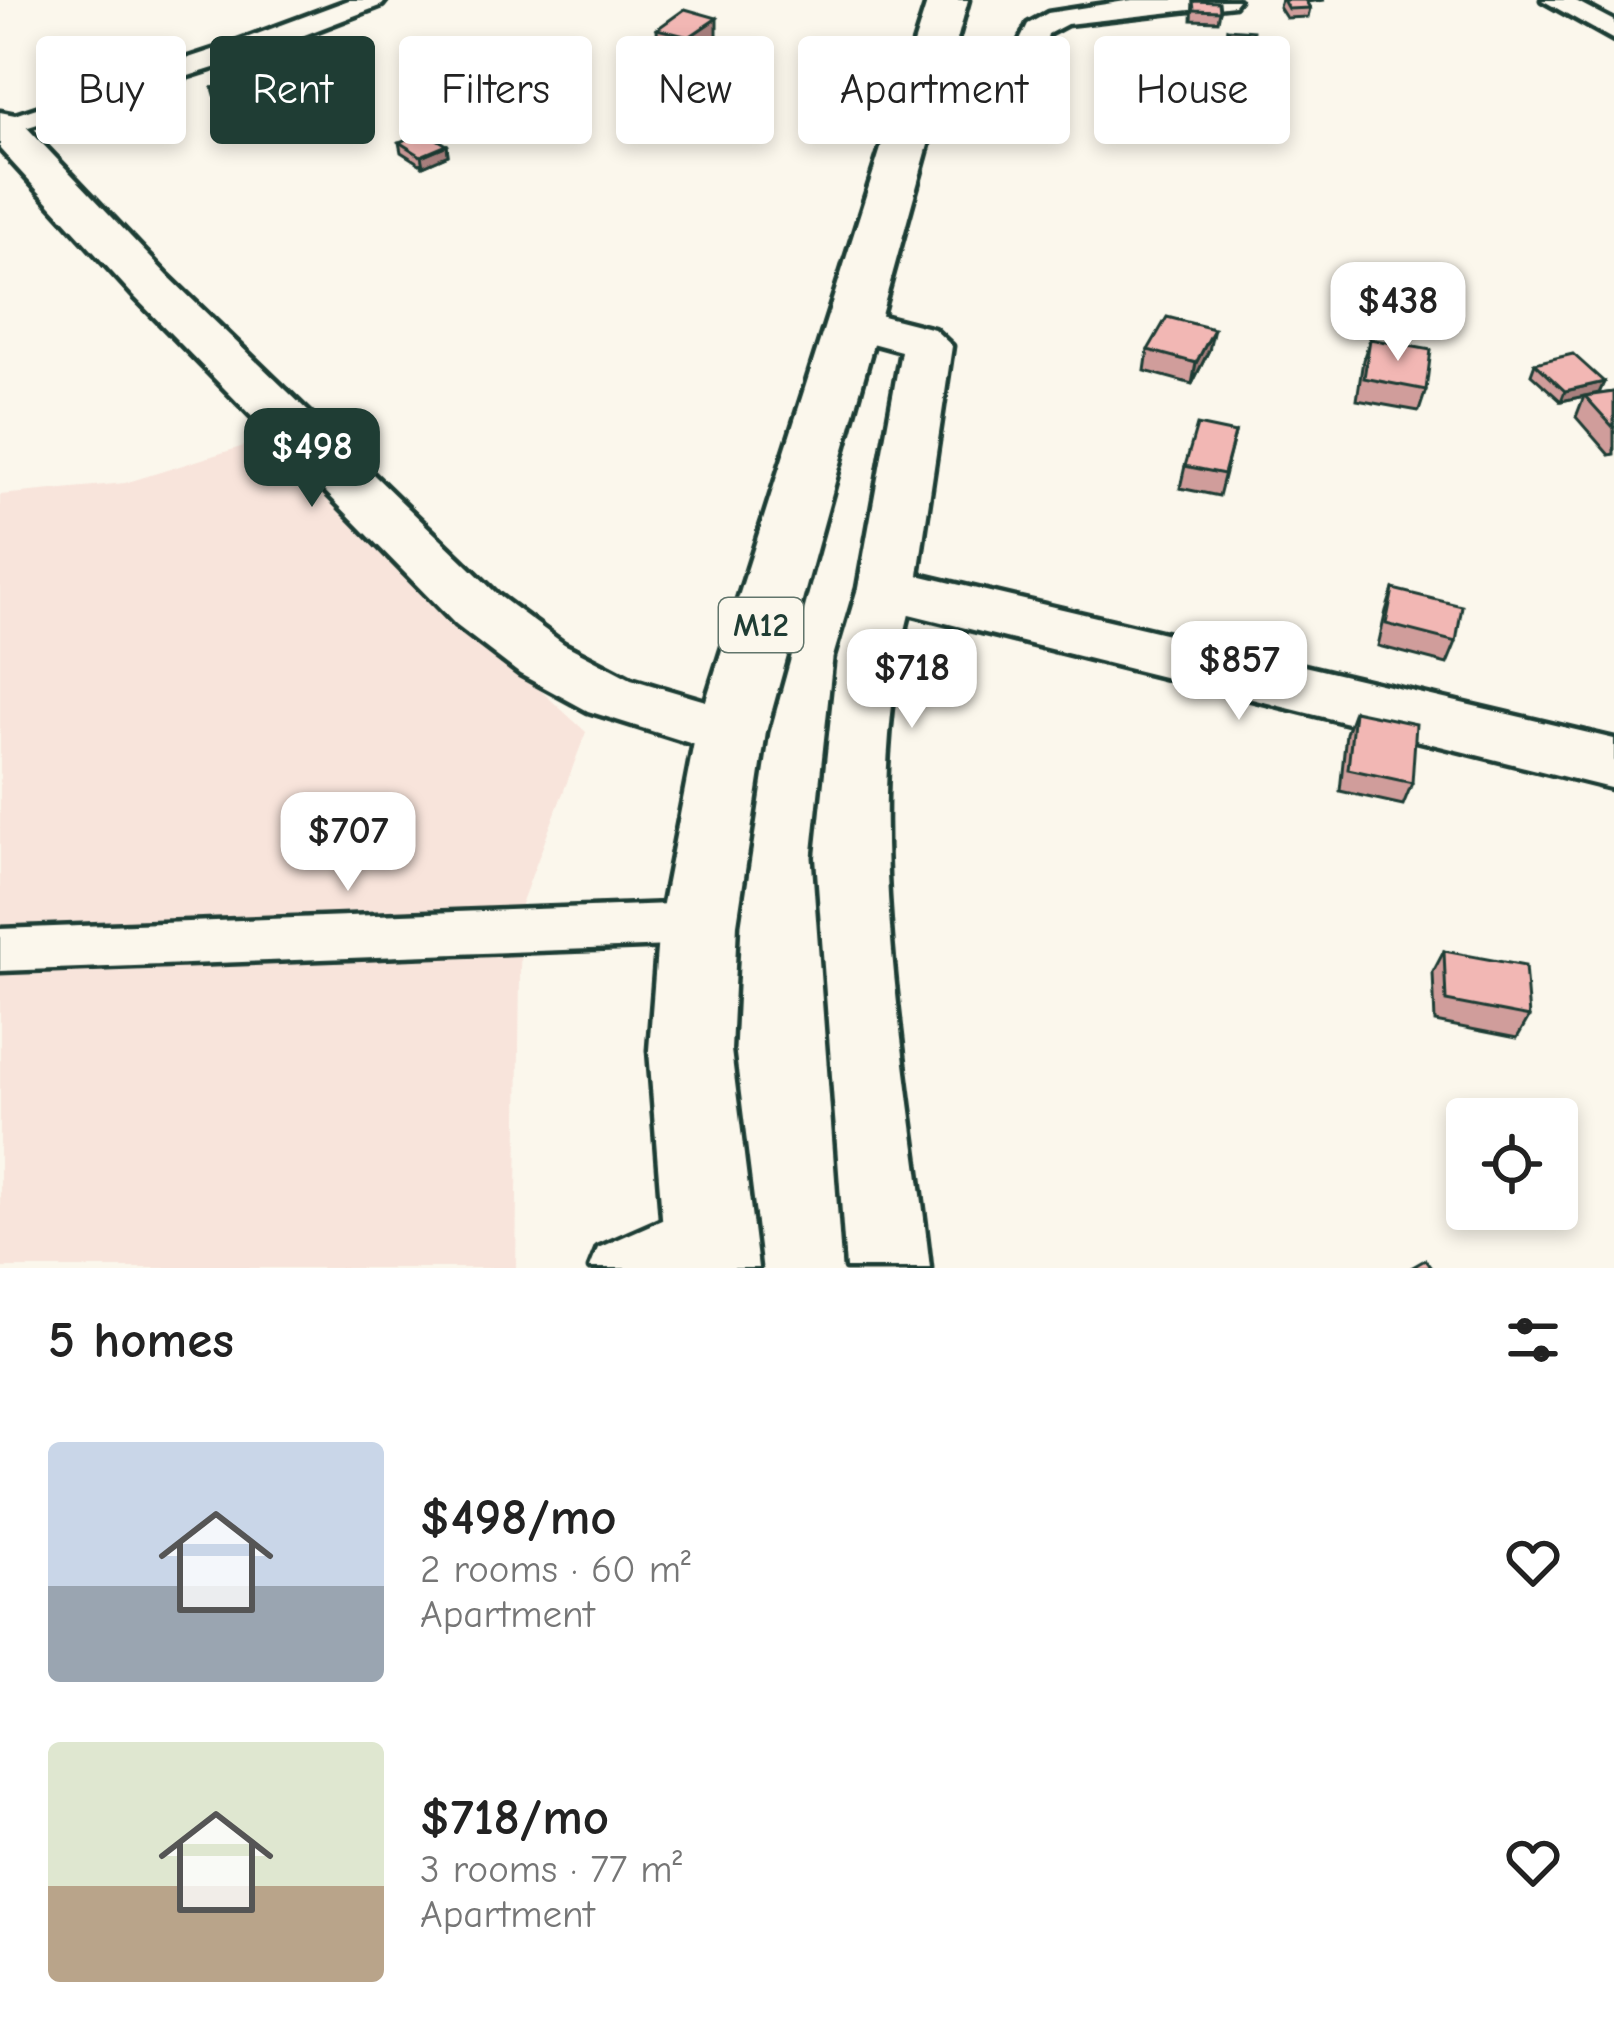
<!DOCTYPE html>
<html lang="en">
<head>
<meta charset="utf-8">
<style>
  body { margin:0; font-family:"Comic Neue",sans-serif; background:#f2f2f2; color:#222; height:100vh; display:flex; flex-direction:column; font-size:45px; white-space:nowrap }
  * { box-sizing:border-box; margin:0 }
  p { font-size:39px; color:#767676 }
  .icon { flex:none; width:66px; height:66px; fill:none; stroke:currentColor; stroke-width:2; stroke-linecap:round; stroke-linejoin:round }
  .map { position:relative; height:1268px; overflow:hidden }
  .side { display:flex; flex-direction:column; background:#fff; flex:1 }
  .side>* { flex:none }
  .top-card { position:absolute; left:36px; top:36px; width:1542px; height:108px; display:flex; gap:24px }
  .fabs { position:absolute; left:1446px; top:1098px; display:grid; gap:24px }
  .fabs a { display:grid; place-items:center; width:132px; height:132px; border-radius:12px; background:#fff; box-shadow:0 6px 18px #0003; font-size:60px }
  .price { position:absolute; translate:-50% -102px; padding:0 27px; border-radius:24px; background:#fff; color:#222; font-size:39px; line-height:78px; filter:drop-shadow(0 3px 6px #0008) }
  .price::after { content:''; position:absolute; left:50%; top:72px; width:36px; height:27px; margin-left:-18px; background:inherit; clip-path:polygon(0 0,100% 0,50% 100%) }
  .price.active { background:#1f3d34; color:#fff }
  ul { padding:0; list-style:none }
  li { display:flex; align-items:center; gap:36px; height:300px; padding:0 48px }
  li span { display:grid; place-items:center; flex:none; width:336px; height:240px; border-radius:12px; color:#555 }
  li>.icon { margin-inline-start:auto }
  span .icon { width:144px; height:144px; fill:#fffc; stroke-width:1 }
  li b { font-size:51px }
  h2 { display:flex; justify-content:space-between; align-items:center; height:144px; padding:0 48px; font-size:51px }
  .pill { padding:0 42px; border-radius:12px; background:#fff; box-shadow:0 6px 18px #0003; font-size:42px; line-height:108px }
  .pill.active { background:#1f3d34; color:#fff }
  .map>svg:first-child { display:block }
  .built { fill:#f8e4db }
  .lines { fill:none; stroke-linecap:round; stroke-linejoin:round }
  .street-casing { stroke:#1f3d34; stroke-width:9 }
  .secondary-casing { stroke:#1f3d34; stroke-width:9 }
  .highway-casing { stroke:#1f3d34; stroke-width:9 }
  .street { fill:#fbf7ec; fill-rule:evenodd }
  .secondary { fill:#fbf7ec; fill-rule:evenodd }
  .highway { fill:#fbf7ec; fill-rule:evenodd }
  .wall { fill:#d09d9b; stroke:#1f3d34; stroke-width:3 }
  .shaded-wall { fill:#a9807e; stroke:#1f3d34; stroke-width:3 }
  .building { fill:#f2b7b4; stroke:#1f3d34; stroke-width:3 }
  .labels { text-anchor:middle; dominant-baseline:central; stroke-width:10; stroke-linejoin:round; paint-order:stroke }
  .shield { fill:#fbf7ec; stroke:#61756b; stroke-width:3 }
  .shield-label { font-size:33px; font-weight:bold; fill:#1f3d34 }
</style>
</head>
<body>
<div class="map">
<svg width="1614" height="1268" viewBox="0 0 1614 1268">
  <rect width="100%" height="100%" fill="#fbf7ec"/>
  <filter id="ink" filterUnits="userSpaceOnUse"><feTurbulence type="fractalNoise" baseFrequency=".00833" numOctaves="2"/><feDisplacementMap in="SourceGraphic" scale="24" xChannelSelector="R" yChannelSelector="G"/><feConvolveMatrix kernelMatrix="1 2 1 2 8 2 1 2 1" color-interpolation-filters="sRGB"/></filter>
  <g filter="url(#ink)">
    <path class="built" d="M283,434L501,654L586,732L521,904L516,1268H0V495L125,483Z"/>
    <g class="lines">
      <defs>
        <path id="street" d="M349,0H386L382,5L242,59L0,136V120L222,47Z
          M1132,0H1238L1234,5L1067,24L1048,34L1041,60C1022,75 932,81 915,65L929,57L1013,55L1028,24L1048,13Z
          M1542,0H1574L1614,21V40Z
          M698,903L716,909L723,924L716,939L698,945L0,971V929Z
          M705,1201L725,1209L734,1229L725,1249L683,1268H590L598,1248Z"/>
        <path id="secondary" d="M0,112L15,115L168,276L498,595L564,644L631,679L753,715L763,732L753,749L731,756L588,711L520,674L456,625L134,296L0,149Z
          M855,309L934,329L952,346L918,575L1614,739V789L909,614C856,817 907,1061 930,1268H846L816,857L837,659L858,588L901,351L838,334L831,324L838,314Z"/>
        <path id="highway" d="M928,0H968L766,732L737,924L731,1050L758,1268H666L649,1050L659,924L696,732Z"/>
      </defs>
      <use href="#street" class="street-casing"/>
      <use href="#secondary" class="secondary-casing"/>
      <use href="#highway" class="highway-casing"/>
      <use href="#street" class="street"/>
      <use href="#secondary" class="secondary"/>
      <use href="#highway" class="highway"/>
    </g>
    <path class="wall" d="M1281,0H1325L1306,2L1310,8L1308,17L1286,18L1279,7Z
      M1193,1L1220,11L1218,21L1192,20Z
      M657,29L717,37L690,56L658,48Z
      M1227,29L1253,43L1251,53L1225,51Z
      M119,70L177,71L180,81L135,94L123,80Z
      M213,88L270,98L234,111L216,98Z
      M65,106L124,119L85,132L68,116Z
      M399,142L447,145L448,155L423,166L401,152Z
      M1370,339L1426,390L1419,411L1357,400L1363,360Z
      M1148,350H1209L1192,384L1145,371Z
      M1535,363L1604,382L1599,393L1586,396L1614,392V454L1609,455L1576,417L1584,396L1561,401L1531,374Z
      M1235,433L1219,496L1180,488L1185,466Z
      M1393,589L1456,642L1447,664L1378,646L1386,611Z
      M1354,711L1412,783L1403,805L1340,791L1346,733Z
      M1444,951L1529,1017L1517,1038L1435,1022L1433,972Z"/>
    <path class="shaded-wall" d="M717,18V37L690,56L689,37Z
      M177,71L180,81L135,94L132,84Z
      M268,88L270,98L234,111L231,101Z
      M121,109L124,119L85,132L82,122Z
      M447,145L448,155L423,166L421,156Z
      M1214,329L1209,350L1192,384L1196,363Z
      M1604,382L1599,393L1561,401L1565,391Z"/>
    <path class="building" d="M1283,0H1305L1310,8L1288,9Z
      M1193,1L1219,2L1220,11L1194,10Z
      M685,9L717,18L689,37L657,29Z
      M1227,29L1253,31V43L1227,41Z
      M164,58L177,71L132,84L119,70Z
      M249,75L268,88L231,101L213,88Z
      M104,94L121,109L82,122L65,106Z
      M425,132L447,145L421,156L399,142Z
      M1167,317L1214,329L1196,363L1148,350Z
      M1370,339L1431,350L1426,390L1364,378Z
      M1573,354L1604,382L1565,391L1535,363Z
      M1614,392V428L1585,396Z
      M1197,425L1235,433L1224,474L1185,466Z
      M1393,589L1462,606L1456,642L1386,624Z
      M1354,711L1416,724L1412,783L1348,769Z
      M1444,951L1525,966L1529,1017L1446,1001Z
      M1425,1260L1431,1268H1411Z"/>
  </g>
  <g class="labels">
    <rect class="shield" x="719" y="598" width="84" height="54" rx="9"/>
    <g class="shield-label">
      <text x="761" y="625">M12</text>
    </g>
  </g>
</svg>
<div class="fabs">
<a><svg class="icon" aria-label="locate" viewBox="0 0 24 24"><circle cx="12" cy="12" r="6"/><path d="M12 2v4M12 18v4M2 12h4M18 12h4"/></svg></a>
</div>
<b class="price" style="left:1398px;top:364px">$438</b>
<b class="price active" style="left:312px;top:510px">$498</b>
<b class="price" style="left:1239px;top:723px">$857</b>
<b class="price" style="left:912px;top:731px">$718</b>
<b class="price" style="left:348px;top:894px">$707</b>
<div class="top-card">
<a class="pill">Buy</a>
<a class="pill active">Rent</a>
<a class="pill">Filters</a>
<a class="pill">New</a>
<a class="pill">Apartment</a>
<a class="pill">House</a>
</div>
</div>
<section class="side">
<h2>5 homes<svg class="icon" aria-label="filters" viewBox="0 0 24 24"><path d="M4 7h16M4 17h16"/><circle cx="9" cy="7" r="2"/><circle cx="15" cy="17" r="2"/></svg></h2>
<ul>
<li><span style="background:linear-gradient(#c9d6e8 60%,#9aa5b1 0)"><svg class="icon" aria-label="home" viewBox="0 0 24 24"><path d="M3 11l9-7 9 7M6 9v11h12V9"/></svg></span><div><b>$498/mo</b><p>2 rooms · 60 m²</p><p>Apartment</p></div><svg class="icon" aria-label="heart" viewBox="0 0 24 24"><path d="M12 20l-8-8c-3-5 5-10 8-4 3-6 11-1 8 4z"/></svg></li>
<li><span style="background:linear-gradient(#dfe7d0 60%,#b9a48a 0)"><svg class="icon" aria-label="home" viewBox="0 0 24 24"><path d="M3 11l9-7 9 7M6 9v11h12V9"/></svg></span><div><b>$718/mo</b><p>3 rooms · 77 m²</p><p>Apartment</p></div><svg class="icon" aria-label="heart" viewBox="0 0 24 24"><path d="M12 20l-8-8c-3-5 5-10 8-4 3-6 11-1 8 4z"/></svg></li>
</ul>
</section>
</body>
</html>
